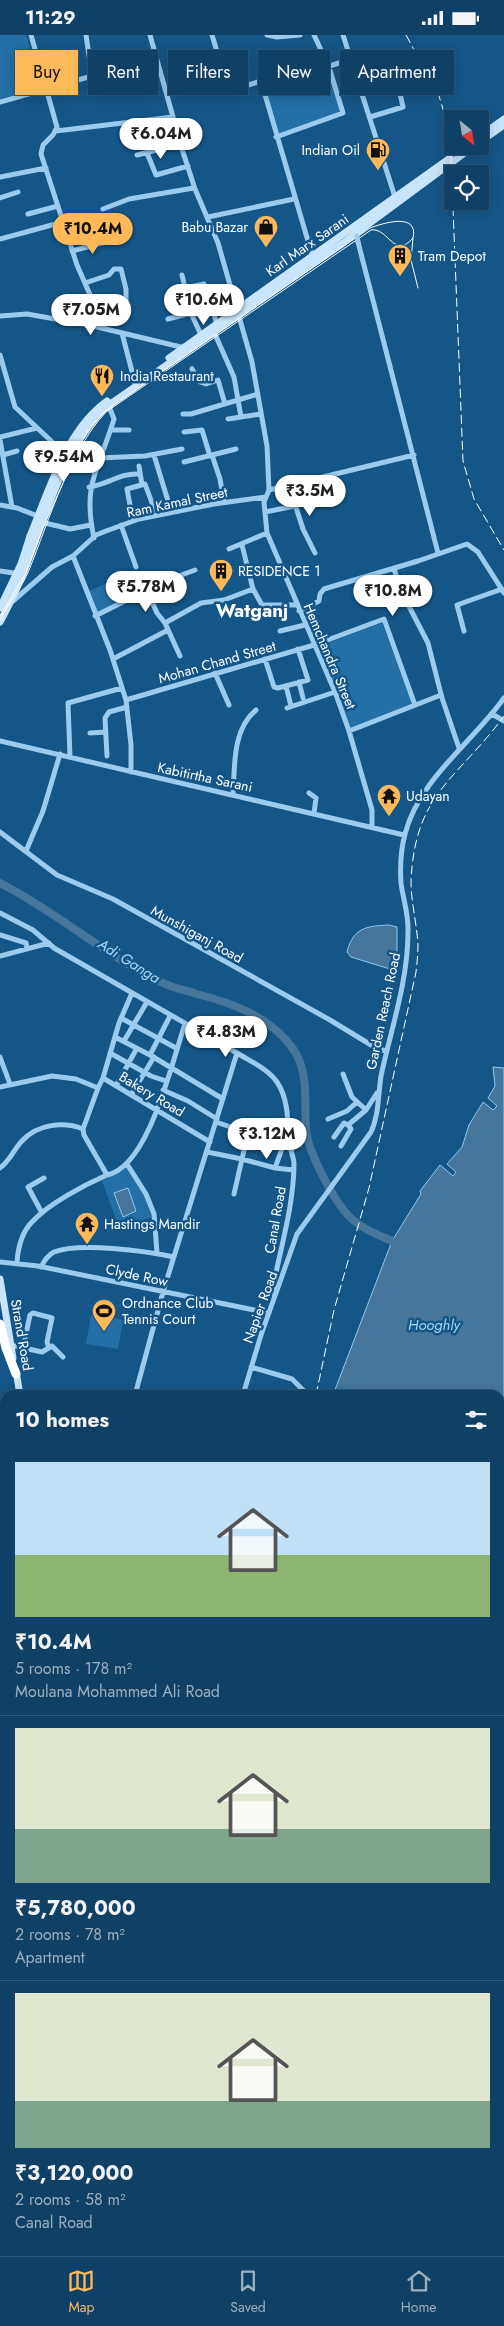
<!DOCTYPE html>
<html lang="en">
<head>
<meta charset="utf-8">
<style>
  body { margin:0; font-family:Jost,sans-serif; background:#1d4b6f; color:#f1f3f6; height:100vh; display:flex; flex-direction:column; font-size:19px; white-space:nowrap }
  * { box-sizing:border-box; margin:0 }
  p { font-size:16px; color:#9bafbf }
  .icon { flex:none; width:28px; height:28px; fill:none; stroke:currentColor; stroke-width:2; stroke-linecap:round; stroke-linejoin:round }
  .map { position:relative; flex:1; overflow:hidden }
  .details { position:absolute; left:0px; top:1355px; width:505px; height:866px; display:flex; flex-direction:column; background:#0f4066; border-radius:15px 15px 0 0; box-shadow:0 2px 12px #0003,0 0 0 1px #2f597a }
  .details>* { flex:none }
  .guide { position:absolute; left:15px; top:15px; width:475px; height:45px; display:flex; gap:10px }
  .needle { width:32px; rotate:150deg }
  .controls { position:absolute; left:444px; top:75px; display:grid; gap:10px }
  .controls a { display:grid; place-items:center; width:45px; height:45px; border-radius:0px; background:#0f4066; box-shadow:0 2px 12px #0003,0 0 0 1px #2f597a; font-size:25px }
  .price { position:absolute; translate:-50% -42px; padding:0 11px; border-radius:18px; background:#fff; color:#222; font-size:16px; line-height:32px; filter:drop-shadow(0 1px 2px #0008) }
  .price::after { content:''; position:absolute; left:50%; top:30px; width:15px; height:11px; margin-left:-8px; background:inherit; clip-path:polygon(0 0,100% 0,50% 100%) }
  .price.selected { background:#ffb959; color:#111 }
  ul { padding:0; list-style:none }
  li { display:grid; align-content:center; gap:10px; height:265px; padding:0 15px }
  li+li { border-top:1px solid #2f597a }
  li span { display:grid; place-items:center; height:155px; border-radius:0px; color:#555 }
  li>.icon { margin-inline-start:auto }
  span .icon { width:90px; height:90px; fill:#fffc; stroke-width:1 }
  li b { font-size:21px }
  h2 { display:flex; justify-content:space-between; align-items:center; height:60px; padding:0 15px; font-size:21px }
  .tag { padding:0 18px; border-radius:0px; background:#0f4066; box-shadow:0 2px 12px #0003,0 0 0 1px #2f597a; font-size:18px; line-height:45px }
  .tag.selected { background:#ffb959; color:#111 }
  .status { display:flex; justify-content:space-between; align-items:center; height:35px; padding:0 25px; background:#0f4066; direction:ltr }
  .status svg { height:14px; fill:currentColor }
  .tabs { display:flex; justify-content:space-around; align-items:center; height:70px; border-top:1px solid #2f597a; background:#0f4066; font-size:14px; color:#9bafbf }
  .tabs a { display:grid; justify-items:center; gap:2px }
  .tabs .selected { color:#ffb959 }
  .map>svg:first-child { display:block }
  .green { fill:#236fa6 }
  .water { fill:#46769c; stroke:#8cc9f2 }
  .lines { fill:none; stroke-linecap:round; stroke-linejoin:round }
  .river { stroke:#46769c; stroke-width:8 }
  .street { stroke:#9bccef; stroke-width:5 }
  .secondary { stroke:#c8e5fb; stroke-width:7 }
  .highway { stroke:#fff; stroke-width:9 }
  .tram { stroke:#fff; stroke-width:1 }
  .rail { stroke:#fff; stroke-width:1; stroke-dasharray:9 4; stroke-linecap:butt }
  .street-bridge { stroke:#9bccef; stroke-width:5 }
  .secondary-bridge { stroke:#c8e5fb; stroke-width:7 }
  .labels { text-anchor:middle; dominant-baseline:central; stroke-width:5; stroke-linejoin:round; paint-order:stroke }
  .poi-label { font-size:14px; fill:#fff; stroke:#145688; text-anchor:start }
  .street-label { font-size:14px; fill:#fff; stroke:#145688 }
  .water-label { font-size:15px; font-style:italic; fill:#a6d5f7; stroke:#145688 }
  .district-label { font-size:19px; font-weight:bold; fill:#fff; stroke:#145688 }
</style>
</head>
<body>
<div class="status"><b>11:29</b><svg viewBox="0 0 49 12"><path d="M0 12V9h3v3zM5 12V6h3v6zM10 12V3h3v9zM15 12V0h3v12zM26 1h20v11H26zM47 4h2v5h-2z"/></svg></div>
<div class="map">
<svg width="504" height="2221" viewBox="0 0 504 2221">
  <rect width="100%" height="100%" fill="#145688"/>
  <path class="green" d="M0,0H26L42,52L0,64Z
    M328,35L341,77L277,100L264,48L288,46Z
    M136,536L142,556L96,580L86,557Z
    M382,588L413,669L350,694L317,612Z
    M127,1132L144,1160L152,1182L119,1193L102,1146Z
    M91,1280L123,1285L118,1314L86,1309Z
    M0,1919H5V1987L1,1979L0,1971Z"/>
  <path class="water" d="M389,890L397,892V916L393,935L351,922L347,917C353,893 366,891 389,890Z
    M493,1032L504,1033V2221H196L198,2216H500V1360H333L392,1206L421,1159L420,1156L440,1130L453,1141L456,1137L447,1129L462,1112L469,1090L483,1067L493,1075L497,1071L488,1063L495,1051Z
    M128,1153L136,1176L123,1182L114,1158Z"/>
  <g class="lines">
    <path class="river" d="M0,848C56,876 104,920 161,947C172,953 185,955 197,959C232,968 268,981 291,1011C310,1035 304,1067 306,1095C308,1117 336,1171 353,1185C365,1195 378,1200 392,1206"/>
    <path class="street" d="M31,0L57,92L53,100L43,110L41,119L77,230L105,294
      M86,0L92,41
      M150,0L182,114L195,154L218,208L252,327L267,411L269,455L264,467L267,498L335,657L349,696L372,775V791
      M212,0L229,56L261,46L293,43L351,24
      M267,0L277,2L300,0
      M343,0L395,162
      M261,46L313,223
      M0,67L92,41L157,29
      M370,82L403,72L396,41
      M56,96L173,82
      M276,102L343,78L329,32L314,0
      M147,118L156,140L188,131
      M137,120L180,109
      M0,142L46,133
      M0,163L18,157
      M103,174L129,164L194,153
      M28,179L58,171
      M208,182L294,164
      M67,201L95,192
      M0,204L63,187
      M358,207L438,518
      M72,216L109,206
      M182,240L191,278L201,300
      M85,248L109,240L114,234H121L126,254V276
      M185,253L204,249L217,289
      M0,281L27,279L89,290L185,313
      M168,284L191,278
      M214,297L234,342L241,382
      M122,298L136,352
      M0,320L15,372L66,420
      M192,334L200,347L206,349L218,345L225,369
      M183,379H191L258,359
      M228,384L261,379
      M111,395H129
      M184,397L202,395L210,421
      M0,402L37,393
      M0,405L12,472
      M3,420L17,416
      M154,420L168,466L169,478
      M212,420L220,444L224,467
      M99,423L145,421L182,414
      M184,427L236,414
      M139,431L142,450
      M289,451L303,494L315,518
      M89,452C107,450 120,438 138,439
      M269,455L414,420
      M0,470L17,473L40,482
      M265,477L295,471
      M133,486L127,454L145,449L152,468V481
      M45,488L70,494L91,490
      M121,490L136,532
      M94,503C82,448 99,434 114,384L108,369
      M242,510L253,554L262,570H297
      M229,514L267,498
      M73,521L110,615L126,665L131,710V737
      M394,533L399,552L428,608L442,663L459,713
      M0,536L20,539
      M147,556L157,578L165,588
      M13,566L52,532L73,521L96,500L106,496L139,484L214,469L266,462
      M299,576L319,566L320,559L324,554L418,526L467,509L478,517L504,558
      M95,581L165,546L195,535
      M280,596L305,590
      M464,596L457,570L502,554
      M180,621L165,588L201,568L224,565L253,554
      M113,624L168,595
      M265,624L274,652L278,653L308,645L298,614
      M215,638L229,670
      M299,647L303,663
      M286,651L291,671
      M126,665L314,610L384,584L415,670
      M287,673L335,657
      M492,679L504,686
      M349,696L441,660
      M90,698L106,697
      M0,706L404,800
      M107,721L105,683L109,677L127,672
      M70,722L68,668L122,653
      M309,758L316,763L314,778
      M233,759C235,731 232,695 256,675
      M0,797L57,840L113,864L330,985L376,1013L386,1016
      M26,816L43,776L60,719
      M0,878L33,895L54,913L237,1018C250,1026 268,1034 277,1047C287,1062 288,1081 288,1098C287,1108 293,1118 294,1128C294,1169 281,1211 273,1252L274,1261
      M0,900L26,908L27,914
      M0,921L49,908
      M121,983L176,1013
      M115,1002L150,1020L223,1064
      M124,1006L147,967
      M110,1018L151,1041L166,1046
      M150,1020L170,981
      M0,1022L10,1049
      M343,1039L352,1062L366,1075
      M103,1043L119,988L132,958
      M116,1051L137,1013
      M0,1052L52,1041L76,1044L98,1053L103,1043L210,1107
      M163,1055L188,1066L217,1084
      M131,1060L154,1022
      M328,1084L347,1076L356,1068
      M216,1087L248,1098
      M334,1102L344,1088L348,1090
      M341,1111L351,1094L348,1090L366,1075L377,1058
      M207,1117L242,1124L248,1098L255,1088L287,1100L275,1133L293,1135
      M127,1129L146,1159L154,1179L157,1218
      M0,1133C10,1126 14,1114 22,1106C37,1089 64,1086 83,1094L98,1053
      M107,1140C149,1132 172,1026 185,989
      M234,1159L242,1124L275,1133
      M42,1178L28,1152L44,1143
      M0,1227L38,1231L269,1278
      M17,1227C18,1213 21,1199 31,1188C48,1169 84,1150 107,1140L84,1100L83,1094
      M41,1232C44,1226 48,1220 54,1217C79,1207 146,1216 174,1222
      M10,1310L42,1317L52,1311L63,1322
      M23,1313L30,1280L33,1278L52,1283L47,1307L49,1313
      M251,1332L292,1344L303,1355V1360
      M135,1360L163,1257L237,1018
      M243,1360L261,1300L297,1199L371,1097C379,1080 378,1060 381,1041C391,994 408,946 408,897C409,880 403,864 401,848C400,833 401,814 405,799C419,744 473,707 504,663"/>
    <path class="secondary" d="M480,101L504,84
      M480,107L504,90
      M169,323L450,123
      M30,501C49,456 66,395 107,366
      M0,587C7,574 14,560 20,546C42,494 64,406 109,370L343,208L474,111
      M0,1244L13,1323
      M16,1336L20,1360
      M0,1379L5,1380
      M0,1397L5,1405
      M171,2221L173,2216
      M181,2221L183,2216"/>
    <path class="highway" d="M0,1289L6,1313L16,1339
      M0,1602L5,1608
      M0,1618L5,1624
      M500,1746L504,1747
      M500,1756L504,1757"/>
    <path class="tram" d="M413,203L411,225L418,253
      M0,581L25,540L45,488L82,406L89,394L105,376L370,193C383,188 419,177 413,203C394,225 388,192 371,195L106,377C69,416 49,486 29,535C22,553 8,568 0,585"/>
    <path class="rail" d="M406,0L439,61L450,97L463,426L474,464L504,515
      M316,1360L334,1275L369,1153L416,937C417,928 418,919 418,910C417,889 411,868 411,846C415,757 457,745 504,681
      M189,2221L191,2216"/>
    <path class="street-bridge" d="M357,201L358,207"/>
    <path class="secondary-bridge" d="M0,573L21,529L30,501"/>
  </g>
  <defs>
    <symbol id="fuel-pin" viewBox="-11 -11 22 30"><path d="M0 17L-7.5 6A9.5 9.5 0 1 1 7.5 6Z" fill="#ffb959" stroke="#145688"/><path d="M-5.5-6h7V0h2V4h1.3V-2.5L3-4.5l.8-.8L6-3V5H2.5V1h-1V6h-7ZM-4.2-4.7v3.2H.2V-4.7Z" fill="#111"/></symbol>
    <symbol id="shop-pin" viewBox="-11 -11 22 30"><path d="M0 17L-7.5 6A9.5 9.5 0 1 1 7.5 6Z" fill="#ffb959" stroke="#145688"/><path d="M-5-2.5h2.3a2.7 3.5 0 0 1 5.4 0H5L5.5 6h-11ZM-1.5-2.5h3a1.5 2.3 0 0 0-3 0Z" fill="#111"/></symbol>
    <symbol id="building-pin" viewBox="-11 -11 22 30"><path d="M0 17L-7.5 6A9.5 9.5 0 1 1 7.5 6Z" fill="#ffb959" stroke="#145688"/><path d="M-4-6H4V6H1V3H-1V6H-4ZM-2.5-4.3h1.7v1.8h-1.7ZM.8-4.3h1.7v1.8H.8ZM-2.5-1h1.7V.8h-1.7ZM.8-1h1.7V.8H.8Z" fill="#111"/></symbol>
    <symbol id="restaurant-pin" viewBox="-11 -11 22 30"><path d="M0 17L-7.5 6A9.5 9.5 0 1 1 7.5 6Z" fill="#ffb959" stroke="#145688"/><path d="M-5-6h1v4h1v-4h1v4h1v-4h1v5L-1.5 .5V6h-2V.5L-5-1ZM5-6V6H3V1.5H1.5Q1.5-4 5-6Z" fill="#111"/></symbol>
    <symbol id="temple-pin" viewBox="-11 -11 22 30"><path d="M0 17L-7.5 6A9.5 9.5 0 1 1 7.5 6Z" fill="#ffb959" stroke="#145688"/><path d="M0-6L5-2H3V0L6.5 2.5H4V6H1.5V3h-3V6H-4V2.5H-6.5L-3 0V-2H-5Z" fill="#111"/></symbol>
    <symbol id="stadium-pin" viewBox="-11 -11 22 30"><path d="M0 17L-7.5 6A9.5 9.5 0 1 1 7.5 6Z" fill="#ffb959" stroke="#145688"/><path d="M0-5a6.5 5 0 1 0 0 10a6.5 5 0 1 0 0-10ZM-3.5-1.8h7v3.6h-7Z" fill="#111"/></symbol>
  </defs>
  <g fill-rule="evenodd">
    <use href="#fuel-pin" x="364" y="101" width="28" height="38"/>
    <use href="#shop-pin" x="252" y="178" width="28" height="38"/>
    <use href="#building-pin" x="386" y="207" width="28" height="38"/>
    <use href="#restaurant-pin" x="88" y="327" width="28" height="38"/>
    <use href="#building-pin" x="207" y="522" width="28" height="38"/>
    <use href="#temple-pin" x="375" y="747" width="28" height="38"/>
    <use href="#temple-pin" x="73" y="1175" width="28" height="38"/>
    <use href="#stadium-pin" x="90" y="1262" width="28" height="38"/>
  </g>
  <g class="labels">
    <g class="poi-label">
      <text x="360" y="115" text-anchor="end">Indian Oil</text>
      <text x="248" y="192" text-anchor="end">Babu Bazar</text>
      <text x="418" y="221">Tram Depot</text>
      <text x="120" y="341">India Restaurant</text>
      <text x="238" y="536">RESIDENCE 1</text>
      <text x="406" y="761">Udayan</text>
      <text x="104" y="1189">Hastings Mandir</text>
      <text x="122" y="1268">Ordnance Club<tspan x="122" dy="16">Tennis Court</tspan></text>
    </g>
    <g class="street-label">
      <text transform="translate(307 210) rotate(-35)">Karl Marx Sarani</text>
      <text transform="translate(177 467) rotate(-12)">Ram Kamal Street</text>
      <text transform="translate(330 621) rotate(67)">Hemchandra Street</text>
      <text transform="translate(217 627) rotate(-16)">Mohan Chand Street</text>
      <text transform="translate(205 742) rotate(12)">Kabitirtha Sarani</text>
      <text transform="translate(197 899) rotate(29)">Munshiganj Road</text>
      <text transform="translate(383 976) rotate(-78)">Garden Reach Road</text>
      <text transform="translate(152 1059) rotate(31)">Bakery Road</text>
      <text transform="translate(275 1185) rotate(-80)">Canal Road</text>
      <text transform="translate(137 1240) rotate(12)">Clyde Row</text>
      <text transform="translate(260 1272) rotate(-70)">Napier Road</text>
      <text transform="translate(22 1300) rotate(80)">Strand Road</text>
    </g>
    <g class="water-label">
      <text transform="translate(129 926) rotate(32)">Adi Ganga</text>
      <text x="434" y="1290">Hooghly</text>
    </g>
    <g class="district-label">
      <text x="252" y="575">Watganj</text>
    </g>
  </g>
</svg>
<div class="controls">
<a><svg class="needle" viewBox="-14 -14 28 28"><path d="M0-13l5 13h-10z" fill="#e53935"/><path d="M0 13l5-13h-10z" fill="#9bafbf"/></svg></a>
<a><svg class="icon" aria-label="locate" viewBox="0 0 24 24"><circle cx="12" cy="12" r="6"/><path d="M12 2v4M12 18v4M2 12h4M18 12h4"/></svg></a>
</div>
<b class="price" style="left:161px;top:125px">₹6.04M</b>
<b class="price selected" style="left:93px;top:220px">₹10.4M</b>
<b class="price" style="left:204px;top:291px">₹10.6M</b>
<b class="price" style="left:91px;top:301px">₹7.05M</b>
<b class="price" style="left:64px;top:448px">₹9.54M</b>
<b class="price" style="left:310px;top:482px">₹3.5M</b>
<b class="price" style="left:146px;top:578px">₹5.78M</b>
<b class="price" style="left:393px;top:582px">₹10.8M</b>
<b class="price" style="left:226px;top:1023px">₹4.83M</b>
<b class="price" style="left:267px;top:1125px">₹3.12M</b>
<div class="guide">
<a class="tag selected">Buy</a>
<a class="tag">Rent</a>
<a class="tag">Filters</a>
<a class="tag">New</a>
<a class="tag">Apartment</a>
</div>
<section class="details">
<h2>10 homes<svg class="icon" aria-label="filters" viewBox="0 0 24 24"><path d="M4 7h16M4 17h16"/><circle cx="9" cy="7" r="2"/><circle cx="15" cy="17" r="2"/></svg></h2>
<ul>
<li><span style="background:linear-gradient(#bfe0f5 60%,#8fb573 0)"><svg class="icon" aria-label="home" viewBox="0 0 24 24"><path d="M3 11l9-7 9 7M6 9v11h12V9"/></svg></span><div><b>₹10.4M</b><p>5 rooms · 178 m²</p><p>Moulana Mohammed Ali Road</p></div></li>
<li><span style="background:linear-gradient(#dfe7d0 65%,#7fa58c 0)"><svg class="icon" aria-label="home" viewBox="0 0 24 24"><path d="M3 11l9-7 9 7M6 9v11h12V9"/></svg></span><div><b>₹5,780,000</b><p>2 rooms · 78 m²</p><p>Apartment</p></div></li>
<li><span style="background:linear-gradient(#dfe7d0 70%,#7fa58c 0)"><svg class="icon" aria-label="home" viewBox="0 0 24 24"><path d="M3 11l9-7 9 7M6 9v11h12V9"/></svg></span><div><b>₹3,120,000</b><p>2 rooms · 58 m²</p><p>Canal Road</p></div></li>
</ul>
</section>
</div>
<nav class="tabs">
<a class="selected"><svg class="icon" aria-label="map" viewBox="0 0 24 24"><path d="M3 6l6-2 6 2 6-2v14l-6 2-6-2-6 2zM9 4v14M15 6v14"/></svg>Map</a>
<a><svg class="icon" aria-label="saved" viewBox="0 0 24 24"><path d="M7 4h10v16l-5-4-5 4z"/></svg>Saved</a>
<a><svg class="icon" aria-label="home" viewBox="0 0 24 24"><path d="M3 11l9-7 9 7M6 9v11h12V9"/></svg>Home</a>
</nav>
</body>
</html>
